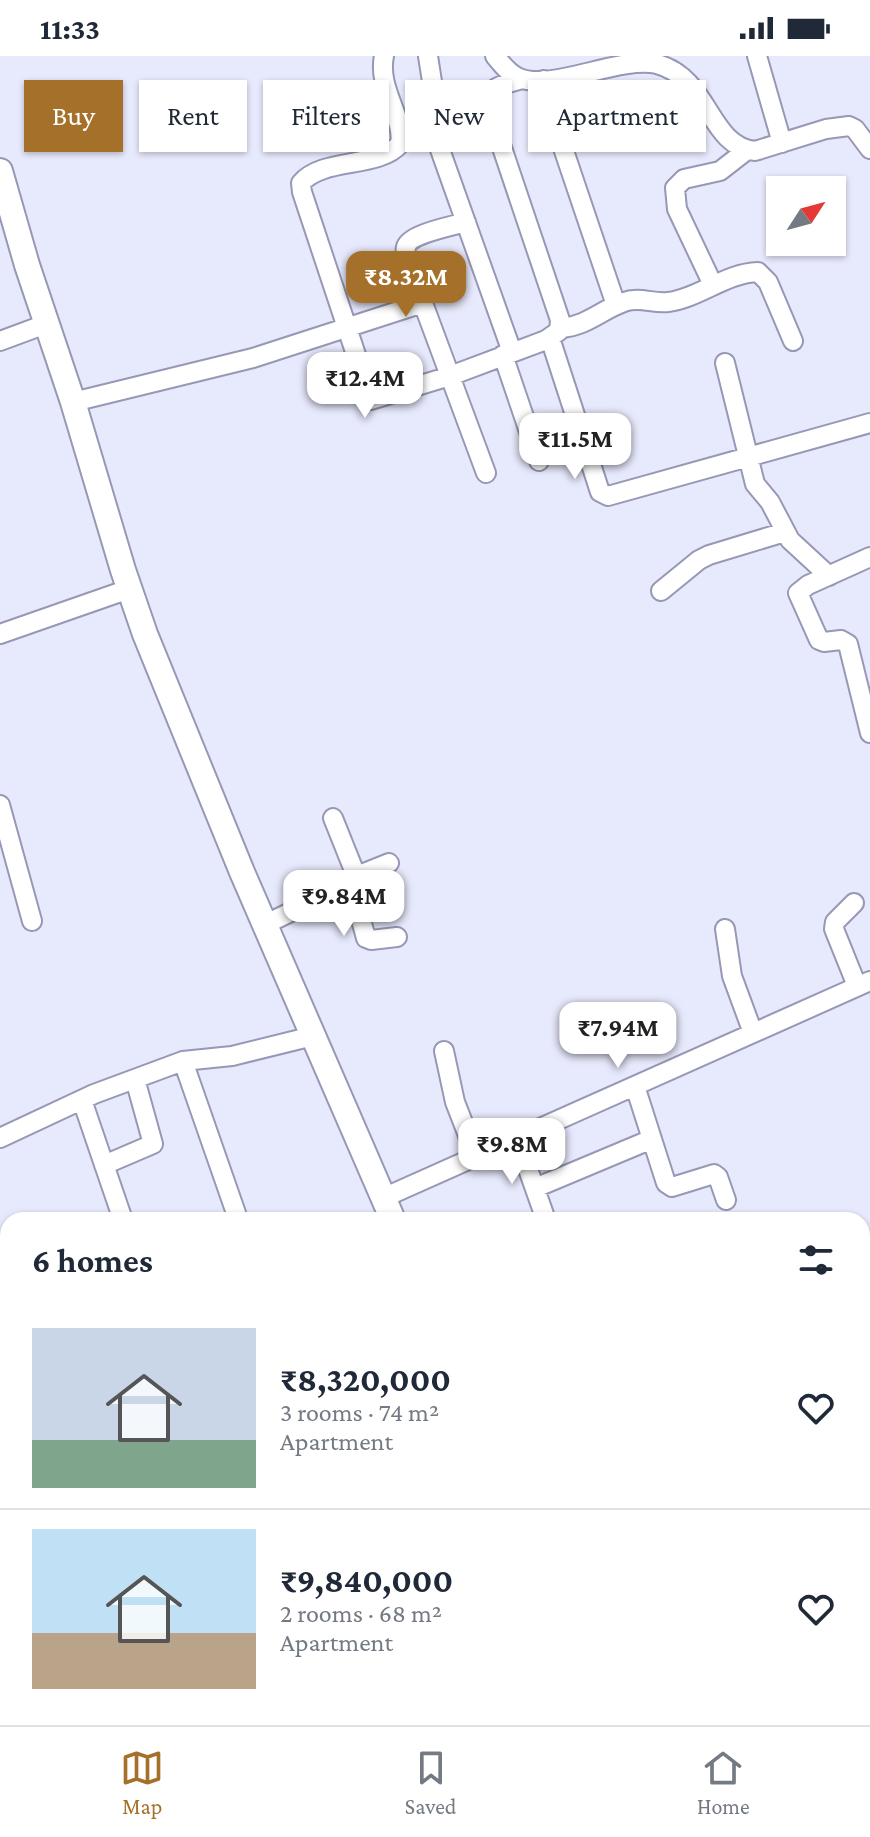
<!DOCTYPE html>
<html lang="en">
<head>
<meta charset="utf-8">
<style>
  body { margin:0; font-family:"Crimson Pro",serif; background:#f2f2f3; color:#1f2937; height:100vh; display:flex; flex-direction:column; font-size:30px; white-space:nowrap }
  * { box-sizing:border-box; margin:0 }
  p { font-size:26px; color:#747a83 }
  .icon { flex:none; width:44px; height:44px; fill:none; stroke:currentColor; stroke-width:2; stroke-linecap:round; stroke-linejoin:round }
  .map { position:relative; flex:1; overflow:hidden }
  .sheet { position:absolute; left:0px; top:1156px; width:870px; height:514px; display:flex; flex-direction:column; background:#fff; border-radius:24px 24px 0 0; box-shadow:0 2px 6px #0004 }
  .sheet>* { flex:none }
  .guide { position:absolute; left:24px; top:24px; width:822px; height:72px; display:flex; gap:16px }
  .needle { width:52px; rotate:54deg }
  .controls { position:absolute; left:766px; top:120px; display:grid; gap:16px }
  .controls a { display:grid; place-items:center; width:80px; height:80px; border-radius:0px; background:#fff; box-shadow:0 2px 6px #0004; font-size:40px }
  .price { position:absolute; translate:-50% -68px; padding:0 18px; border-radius:16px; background:#fff; color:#222; font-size:26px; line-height:52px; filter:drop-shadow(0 2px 4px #0008) }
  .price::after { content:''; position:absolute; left:50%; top:48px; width:24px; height:18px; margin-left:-12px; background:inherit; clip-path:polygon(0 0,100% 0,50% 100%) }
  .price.current { background:#a5712a; color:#fff }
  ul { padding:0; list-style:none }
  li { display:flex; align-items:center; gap:24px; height:200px; padding:0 32px }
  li+li { border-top:2px solid #e0e1e3 }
  li span { display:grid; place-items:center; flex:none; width:224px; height:160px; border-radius:0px; color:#555 }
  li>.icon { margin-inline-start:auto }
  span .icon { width:96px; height:96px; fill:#fffc; stroke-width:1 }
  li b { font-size:34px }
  h2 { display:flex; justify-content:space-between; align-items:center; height:96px; padding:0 32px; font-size:34px }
  .pill { padding:0 28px; border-radius:0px; background:#fff; box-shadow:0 2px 6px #0004; font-size:28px; line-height:72px }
  .pill.current { background:#a5712a; color:#fff }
  .status { display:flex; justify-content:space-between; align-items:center; height:56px; padding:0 40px; background:#fff; direction:ltr }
  .status svg { height:22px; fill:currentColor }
  .tabs { display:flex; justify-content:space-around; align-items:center; height:112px; border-top:2px solid #e0e1e3; background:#fff; font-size:22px; color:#747a83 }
  .tabs a { display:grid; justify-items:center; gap:4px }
  .tabs .current { color:#a5712a }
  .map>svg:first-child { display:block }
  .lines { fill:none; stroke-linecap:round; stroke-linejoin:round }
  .minor-casing { stroke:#9698b5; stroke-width:22 }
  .major-casing { stroke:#9698b5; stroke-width:28 }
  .minor { stroke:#fff; stroke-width:18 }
  .major { stroke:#fff; stroke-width:24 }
</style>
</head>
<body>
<div class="status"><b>11:33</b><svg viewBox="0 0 49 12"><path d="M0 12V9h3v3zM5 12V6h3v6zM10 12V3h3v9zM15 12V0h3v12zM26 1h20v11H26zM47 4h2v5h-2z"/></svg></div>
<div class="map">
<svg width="870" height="1669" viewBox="0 0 870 1669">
  <rect width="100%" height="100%" fill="#e7e9fc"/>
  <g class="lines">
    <defs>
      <path id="minor" d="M384,0C377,33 405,62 400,88C378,113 323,101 301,127L302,136L371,344L450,320L546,284L559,275L560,264L488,50C486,30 506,28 522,23
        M428,0L433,32L432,71L512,296
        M495,0C502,8 507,16 517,21C550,37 617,0 657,8C710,22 708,90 755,95L826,73L849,70L855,73L870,93
        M757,0L782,87
        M544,24L548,56L562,89L616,249
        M466,166C453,170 409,178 406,191C405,194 406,201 407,204L486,417
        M713,229L677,153L675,132L684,123L720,115L747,94
        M561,272C587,270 601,254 624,246C639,240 653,248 668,246C699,242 726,217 758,216L768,226L793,285
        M550,282L600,436L608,440L870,367
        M0,285L46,268
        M503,299L539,405
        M725,307L755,428L770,446L790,484L829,520
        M73,346L253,302L423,247
        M870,501L808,529L798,537L819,584L824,586L841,584L848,588L870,677
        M661,535L699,504L709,499L785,476
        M0,578L129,533
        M0,749L32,865
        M333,762L353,812L352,831L366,882L371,884L397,881
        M854,847L835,866L834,873L857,930
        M266,868L299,852L309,839L389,807
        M725,873L732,920L753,977
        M444,995L455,1046L476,1100
        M183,1005L237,1160
        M635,1030L666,1127L672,1131L714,1118L718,1121L726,1144
        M82,1044L123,1164
        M0,1082L94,1038L183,1005L232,1000L313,980
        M517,1082L546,1164
        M104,1109L153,1088L135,1023
        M535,1132L652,1083
        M383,1142L870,925
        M0,1565L8,1562
        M862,1650L870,1641
        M844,1669L851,1662"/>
      <path id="major" d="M0,115L27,209L73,346L123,514L145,578L242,816L393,1164
        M649,1662L653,1669"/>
    </defs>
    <use href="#minor" class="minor-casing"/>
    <use href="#major" class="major-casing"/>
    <use href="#minor" class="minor"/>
    <use href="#major" class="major"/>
  </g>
</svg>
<div class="controls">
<a><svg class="needle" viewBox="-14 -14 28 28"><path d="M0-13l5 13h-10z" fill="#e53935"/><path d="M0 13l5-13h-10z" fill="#747a83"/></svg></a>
</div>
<b class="price current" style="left:406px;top:263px">₹8.32M</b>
<b class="price" style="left:365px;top:364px">₹12.4M</b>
<b class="price" style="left:575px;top:425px">₹11.5M</b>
<b class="price" style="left:344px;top:882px">₹9.84M</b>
<b class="price" style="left:618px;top:1014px">₹7.94M</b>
<b class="price" style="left:512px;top:1130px">₹9.8M</b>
<div class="guide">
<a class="pill current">Buy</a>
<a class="pill">Rent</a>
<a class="pill">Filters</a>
<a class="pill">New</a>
<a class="pill">Apartment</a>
</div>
<section class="sheet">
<h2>6 homes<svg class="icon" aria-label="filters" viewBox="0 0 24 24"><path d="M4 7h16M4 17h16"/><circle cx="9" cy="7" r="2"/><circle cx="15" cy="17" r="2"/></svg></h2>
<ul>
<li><span style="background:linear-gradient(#c9d6e8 70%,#7fa58c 0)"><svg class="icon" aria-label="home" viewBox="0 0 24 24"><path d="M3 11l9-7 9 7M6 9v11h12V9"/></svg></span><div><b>₹8,320,000</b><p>3 rooms · 74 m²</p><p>Apartment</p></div><svg class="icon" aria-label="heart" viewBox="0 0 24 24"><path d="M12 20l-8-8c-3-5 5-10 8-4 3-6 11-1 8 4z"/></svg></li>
<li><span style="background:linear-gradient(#bfe0f5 65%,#b9a48a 0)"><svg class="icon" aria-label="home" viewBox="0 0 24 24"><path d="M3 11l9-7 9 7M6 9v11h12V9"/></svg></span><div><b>₹9,840,000</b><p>2 rooms · 68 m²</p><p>Apartment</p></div><svg class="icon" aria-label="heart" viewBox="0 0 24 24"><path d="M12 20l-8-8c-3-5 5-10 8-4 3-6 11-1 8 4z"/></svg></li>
</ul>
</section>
</div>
<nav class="tabs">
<a class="current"><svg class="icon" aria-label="map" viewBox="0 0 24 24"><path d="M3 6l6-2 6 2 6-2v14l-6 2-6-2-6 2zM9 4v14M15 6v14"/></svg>Map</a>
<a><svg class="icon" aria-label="saved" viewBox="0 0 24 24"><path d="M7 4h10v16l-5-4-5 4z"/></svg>Saved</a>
<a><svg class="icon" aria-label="home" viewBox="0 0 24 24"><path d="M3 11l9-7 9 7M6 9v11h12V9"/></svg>Home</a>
</nav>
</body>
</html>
